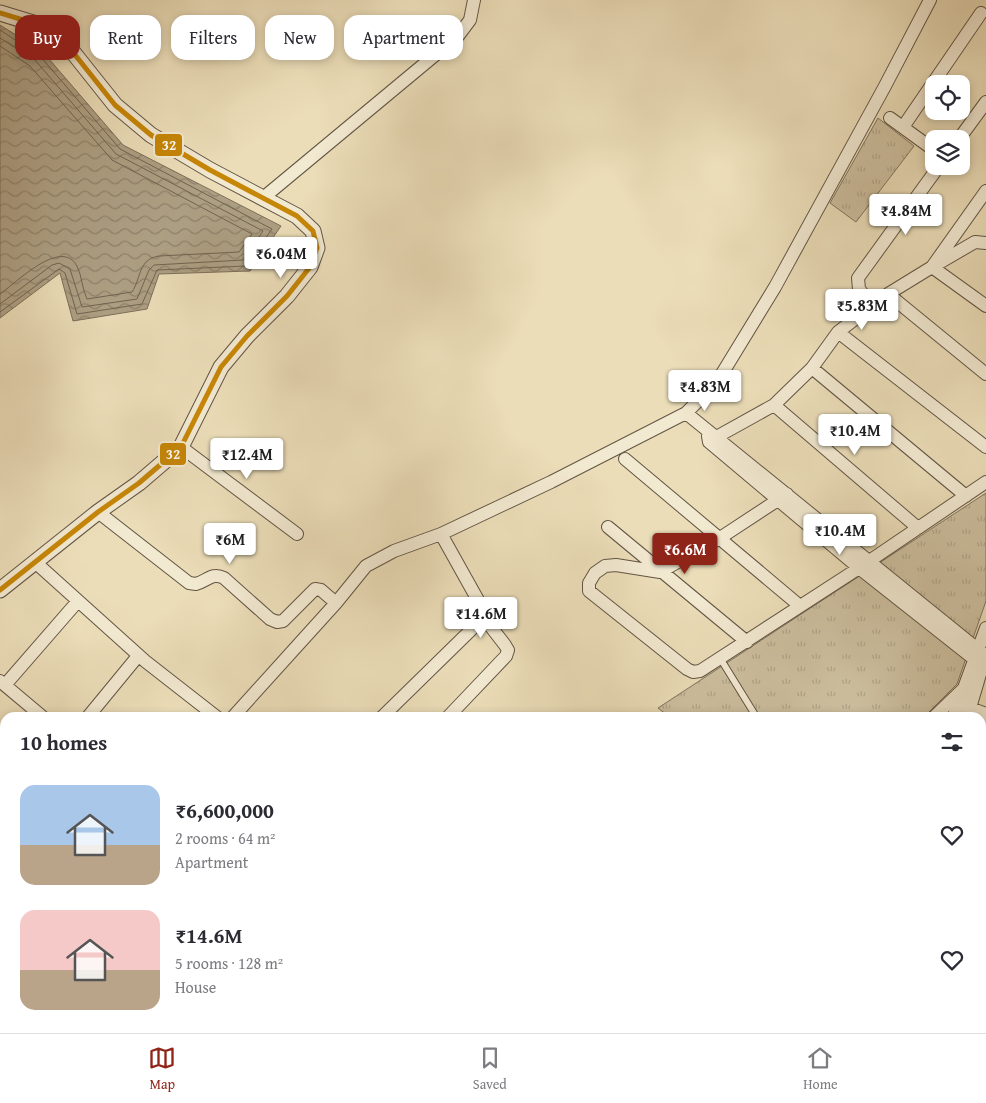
<!DOCTYPE html>
<html lang="en">
<head>
<meta charset="utf-8">
<style>
  body { margin:0; font-family:"Gentium Book Plus",serif; background:#f7f7f7; color:#2b2b33; height:100vh; display:flex; flex-direction:column; font-size:19px; white-space:nowrap }
  * { box-sizing:border-box; margin:0 }
  p { font-size:16px; color:#7c7c81 }
  .icon { flex:none; width:28px; height:28px; fill:none; stroke:currentColor; stroke-width:2; stroke-linecap:round; stroke-linejoin:round }
  .map { position:relative; flex:1; overflow:hidden }
  .details { position:absolute; left:0px; top:712px; width:986px; height:321px; display:flex; flex-direction:column; background:#fff; border-radius:15px 15px 0 0; box-shadow:0 2px 8px #0003 }
  .details>* { flex:none }
  .top-card { position:absolute; left:15px; top:15px; width:500px; height:45px; display:flex; gap:10px }
  .controls { position:absolute; left:925px; top:75px; display:grid; gap:10px }
  .controls a { display:grid; place-items:center; width:45px; height:45px; border-radius:10px; background:#fff; box-shadow:0 2px 8px #0003; font-size:25px }
  .price { position:absolute; translate:-50% -42px; padding:0 11px; border-radius:5px; background:#fff; color:#222; font-size:16px; line-height:32px; filter:drop-shadow(0 1px 2px #0008) }
  .price::after { content:''; position:absolute; left:50%; top:30px; width:15px; height:11px; margin-left:-8px; background:inherit; clip-path:polygon(0 0,100% 0,50% 100%) }
  .price.selected { background:#8f2418; color:#fff }
  ul { padding:0; list-style:none }
  li { display:flex; align-items:center; gap:15px; height:125px; padding:0 20px }
  li span { display:grid; place-items:center; flex:none; width:140px; height:100px; border-radius:15px; color:#555 }
  li>.icon { margin-inline-start:auto }
  span .icon { width:60px; height:60px; fill:#fffc; stroke-width:1 }
  li b { font-size:21px }
  h2 { display:flex; justify-content:space-between; align-items:center; height:60px; padding:0 20px; font-size:21px }
  .pill { padding:0 18px; border-radius:15px; background:#fff; box-shadow:0 2px 8px #0003; font-size:18px; line-height:45px }
  .pill.selected { background:#8f2418; color:#fff }
  .tabs { display:flex; justify-content:space-around; align-items:center; height:70px; border-top:1px solid #e1e1e2; background:#fff; font-size:14px; color:#7c7c81 }
  .tabs a { display:grid; justify-items:center; gap:2px }
  .tabs .selected { color:#8f2418 }
  .map>svg:first-child { display:block }
  .park { fill:url(#park-tufts); stroke:#80735e }
  .water { fill:url(#water-waves); stroke:#7d6f5a }
  .lines { fill:none; stroke-linecap:round; stroke-linejoin:round }
  .shore { stroke:#706450; stroke-width:1 }
  .service-casing { stroke:#625544; stroke-width:8 }
  .minor-casing { stroke:#625544; stroke-width:14 }
  .tertiary-casing { stroke:#625544; stroke-width:17 }
  .service { stroke:#f2e9d1; stroke-width:6 }
  .minor { stroke:#f2e9d1; stroke-width:12 }
  .tertiary { stroke:#f2e9d1; stroke-width:15 }
  .bus-1-casing { stroke:#f2e9d1; stroke-width:9 }
  .bus-1 { stroke:#c68607; stroke-width:5 }
  .line-badge { stroke:#f2e9d1; stroke-width:2 }
  .badge-label { font-size:14px; text-anchor:middle; font-weight:bold; fill:#fff }
</style>
</head>
<body>
<div class="map">
<svg width="986" height="1033" viewBox="0 0 986 1033">
  <defs>
    <pattern id="park-tufts" width="24" height="20" patternUnits="userSpaceOnUse" patternTransform="scale(1.25)"><rect width="24" height="20" fill="#ccbe9e"/><path d="M3 7l-1-3M5 7V3M7 7l1-3M15 17l-1-3M17 17v-4M19 17l1-3" fill="none" stroke="#b0a388"/></pattern>
    <pattern id="water-waves" width="16" height="10" patternUnits="userSpaceOnUse" patternTransform="scale(1.25)"><rect width="16" height="10" fill="#ad9f83"/><path d="M0 5q4-4 8 0t8 0" fill="none" stroke="#8e826b"/></pattern>
  </defs>
  <rect width="100%" height="100%" fill="#ebddb8"/>
  <filter id="stains"><feTurbulence type="fractalNoise" baseFrequency=".004" numOctaves="4"/><feColorMatrix values="0 0 0 0 .2 0 0 0 0 .09 0 0 0 0 .02 0 0 0 .5 -.17"/></filter>
  <radialGradient id="worn" r=".72"><stop offset=".6" stop-color="#630" stop-opacity="0"/><stop offset="1" stop-color="#630" stop-opacity=".3"/></radialGradient>
  <path class="park" d="M878,118L914,146L856,222L830,203Z
    M986,493V601L957,684L924,717L671,718L658,708Z"/>
  <path class="water" d="M0,25L43,52L123,145L281,226L250,271L159,274L147,309L73,321L60,273L0,318Z"/>
  <g class="lines">
    <path class="shore" d="M0,30L40,56L120,149L272,229L246,266L157,270L142,304L77,314L65,273L59,269L0,312
      M0,38L35,60L116,154L263,231L243,260L154,265L149,270L137,299L82,307L70,269L59,263L52,265L0,304
      M0,46L30,66L112,160L252,234L239,252L159,256C138,259 141,279 132,292L87,299C82,289 82,276 77,266C61,237 16,283 0,294"/>
    <defs>
      <path id="service" d="M720,658L757,718"/>
      <path id="minor" d="M890,118L934,150
        M903,127L981,13
        M959,139L986,102
        M263,198L458,36L470,20L474,0
        M986,243L975,242L932,267L986,306
        M888,294L986,374
        M872,306L859,289L858,278L939,166
        M838,332L986,447
        M812,368L966,496
        M774,405L918,528
        M686,413L986,656
        M708,436L709,442L859,568L983,666
        M711,440L774,405L812,368L838,332L888,294L932,267L986,191
        M181,447L297,534
        M625,459L800,606
        M787,494L720,538L660,572L616,565L605,566L595,573L589,583V591L687,669L693,672L700,671L859,568L986,482
        M98,512L189,583L196,584C207,581 212,572 224,578L270,619L277,622L283,621L315,589L321,590L336,603
        M608,527L747,642
        M35,562L145,661L218,718
        M0,681L44,718
        M5,685L78,601
        M964,706L986,714
        M87,718L138,656
        M232,718L336,603L366,566L394,551L441,534L551,482L686,413L717,382L775,287L885,86L930,0
        M381,718L475,626L481,614L479,602L441,534
        M447,718L506,656L508,650L505,645L481,614
        M933,718L986,667
        M953,718L986,628
        M967,718L980,674
        M981,724L986,726
        M981,797L986,798
        M981,829L986,817
        M981,856L986,858
        M0,873L5,878
        M981,912L986,913
        M981,964L986,966
        M981,1024L986,1026
        M261,1029L266,1033
        M424,1029L429,1033
        M824,1029L831,1033
        M955,1029L968,1033
        M848,1033L851,1029
        M907,1033L908,1029"/>
      <path id="tertiary" d="M0,13L46,27L64,41L115,105L151,135L210,170L297,216L313,231L317,248L310,267L287,296L247,336L221,367L181,447L139,483L98,512L0,590"/>
    </defs>
    <use href="#service" class="service-casing"/>
    <use href="#minor" class="minor-casing"/>
    <use href="#tertiary" class="tertiary-casing"/>
    <use href="#service" class="service"/>
    <use href="#minor" class="minor"/>
    <use href="#tertiary" class="tertiary"/>
    <defs>
      <path id="bus-1" d="M0,13L46,27L64,41L115,105L151,135L210,170L297,216L313,231L317,248L310,267L287,296L247,336L221,367L181,447L139,483L98,512L0,590"/>
    </defs>
    <use href="#bus-1" class="bus-1-casing"/>
    <use href="#bus-1" class="bus-1"/>
  </g>
  <g class="line-badge">
    <rect x="154" y="133" width="29" height="24" rx="5" fill="#c68607"/>
    <rect x="159" y="442" width="28" height="24" rx="5" fill="#c68607"/>
  </g>
  <g class="badge-label">
    <text x="169" y="150">32</text>
    <text x="173" y="459">32</text>
  </g>
  <rect width="100%" height="100%" filter="url(#stains)"/>
  <rect width="100%" height="100%" fill="url(#worn)"/>
</svg>
<div class="controls">
<a><svg class="icon" aria-label="locate" viewBox="0 0 24 24"><circle cx="12" cy="12" r="6"/><path d="M12 2v4M12 18v4M2 12h4M18 12h4"/></svg></a>
<a><svg class="icon" aria-label="layers" viewBox="0 0 24 24"><path d="M12 4l9 5-9 5-9-5zM3 14l9 5 9-5"/></svg></a>
</div>
<b class="price" style="left:906px;top:236px">₹4.84M</b>
<b class="price" style="left:281px;top:279px">₹6.04M</b>
<b class="price" style="left:862px;top:331px">₹5.83M</b>
<b class="price" style="left:705px;top:412px">₹4.83M</b>
<b class="price" style="left:855px;top:456px">₹10.4M</b>
<b class="price" style="left:247px;top:480px">₹12.4M</b>
<b class="price" style="left:840px;top:556px">₹10.4M</b>
<b class="price" style="left:230px;top:565px">₹6M</b>
<b class="price selected" style="left:685px;top:575px">₹6.6M</b>
<b class="price" style="left:481px;top:639px">₹14.6M</b>
<div class="top-card">
<a class="pill selected">Buy</a>
<a class="pill">Rent</a>
<a class="pill">Filters</a>
<a class="pill">New</a>
<a class="pill">Apartment</a>
</div>
<section class="details">
<h2>10 homes<svg class="icon" aria-label="filters" viewBox="0 0 24 24"><path d="M4 7h16M4 17h16"/><circle cx="9" cy="7" r="2"/><circle cx="15" cy="17" r="2"/></svg></h2>
<ul>
<li><span style="background:linear-gradient(#a9c7e8 60%,#b9a48a 0)"><svg class="icon" aria-label="home" viewBox="0 0 24 24"><path d="M3 11l9-7 9 7M6 9v11h12V9"/></svg></span><div><b>₹6,600,000</b><p>2 rooms · 64 m²</p><p>Apartment</p></div><svg class="icon" aria-label="heart" viewBox="0 0 24 24"><path d="M12 20l-8-8c-3-5 5-10 8-4 3-6 11-1 8 4z"/></svg></li>
<li><span style="background:linear-gradient(#f6c9c9 60%,#b9a48a 0)"><svg class="icon" aria-label="home" viewBox="0 0 24 24"><path d="M3 11l9-7 9 7M6 9v11h12V9"/></svg></span><div><b>₹14.6M</b><p>5 rooms · 128 m²</p><p>House</p></div><svg class="icon" aria-label="heart" viewBox="0 0 24 24"><path d="M12 20l-8-8c-3-5 5-10 8-4 3-6 11-1 8 4z"/></svg></li>
</ul>
</section>
</div>
<nav class="tabs">
<a class="selected"><svg class="icon" aria-label="map" viewBox="0 0 24 24"><path d="M3 6l6-2 6 2 6-2v14l-6 2-6-2-6 2zM9 4v14M15 6v14"/></svg>Map</a>
<a><svg class="icon" aria-label="saved" viewBox="0 0 24 24"><path d="M7 4h10v16l-5-4-5 4z"/></svg>Saved</a>
<a><svg class="icon" aria-label="home" viewBox="0 0 24 24"><path d="M3 11l9-7 9 7M6 9v11h12V9"/></svg>Home</a>
</nav>
</body>
</html>
